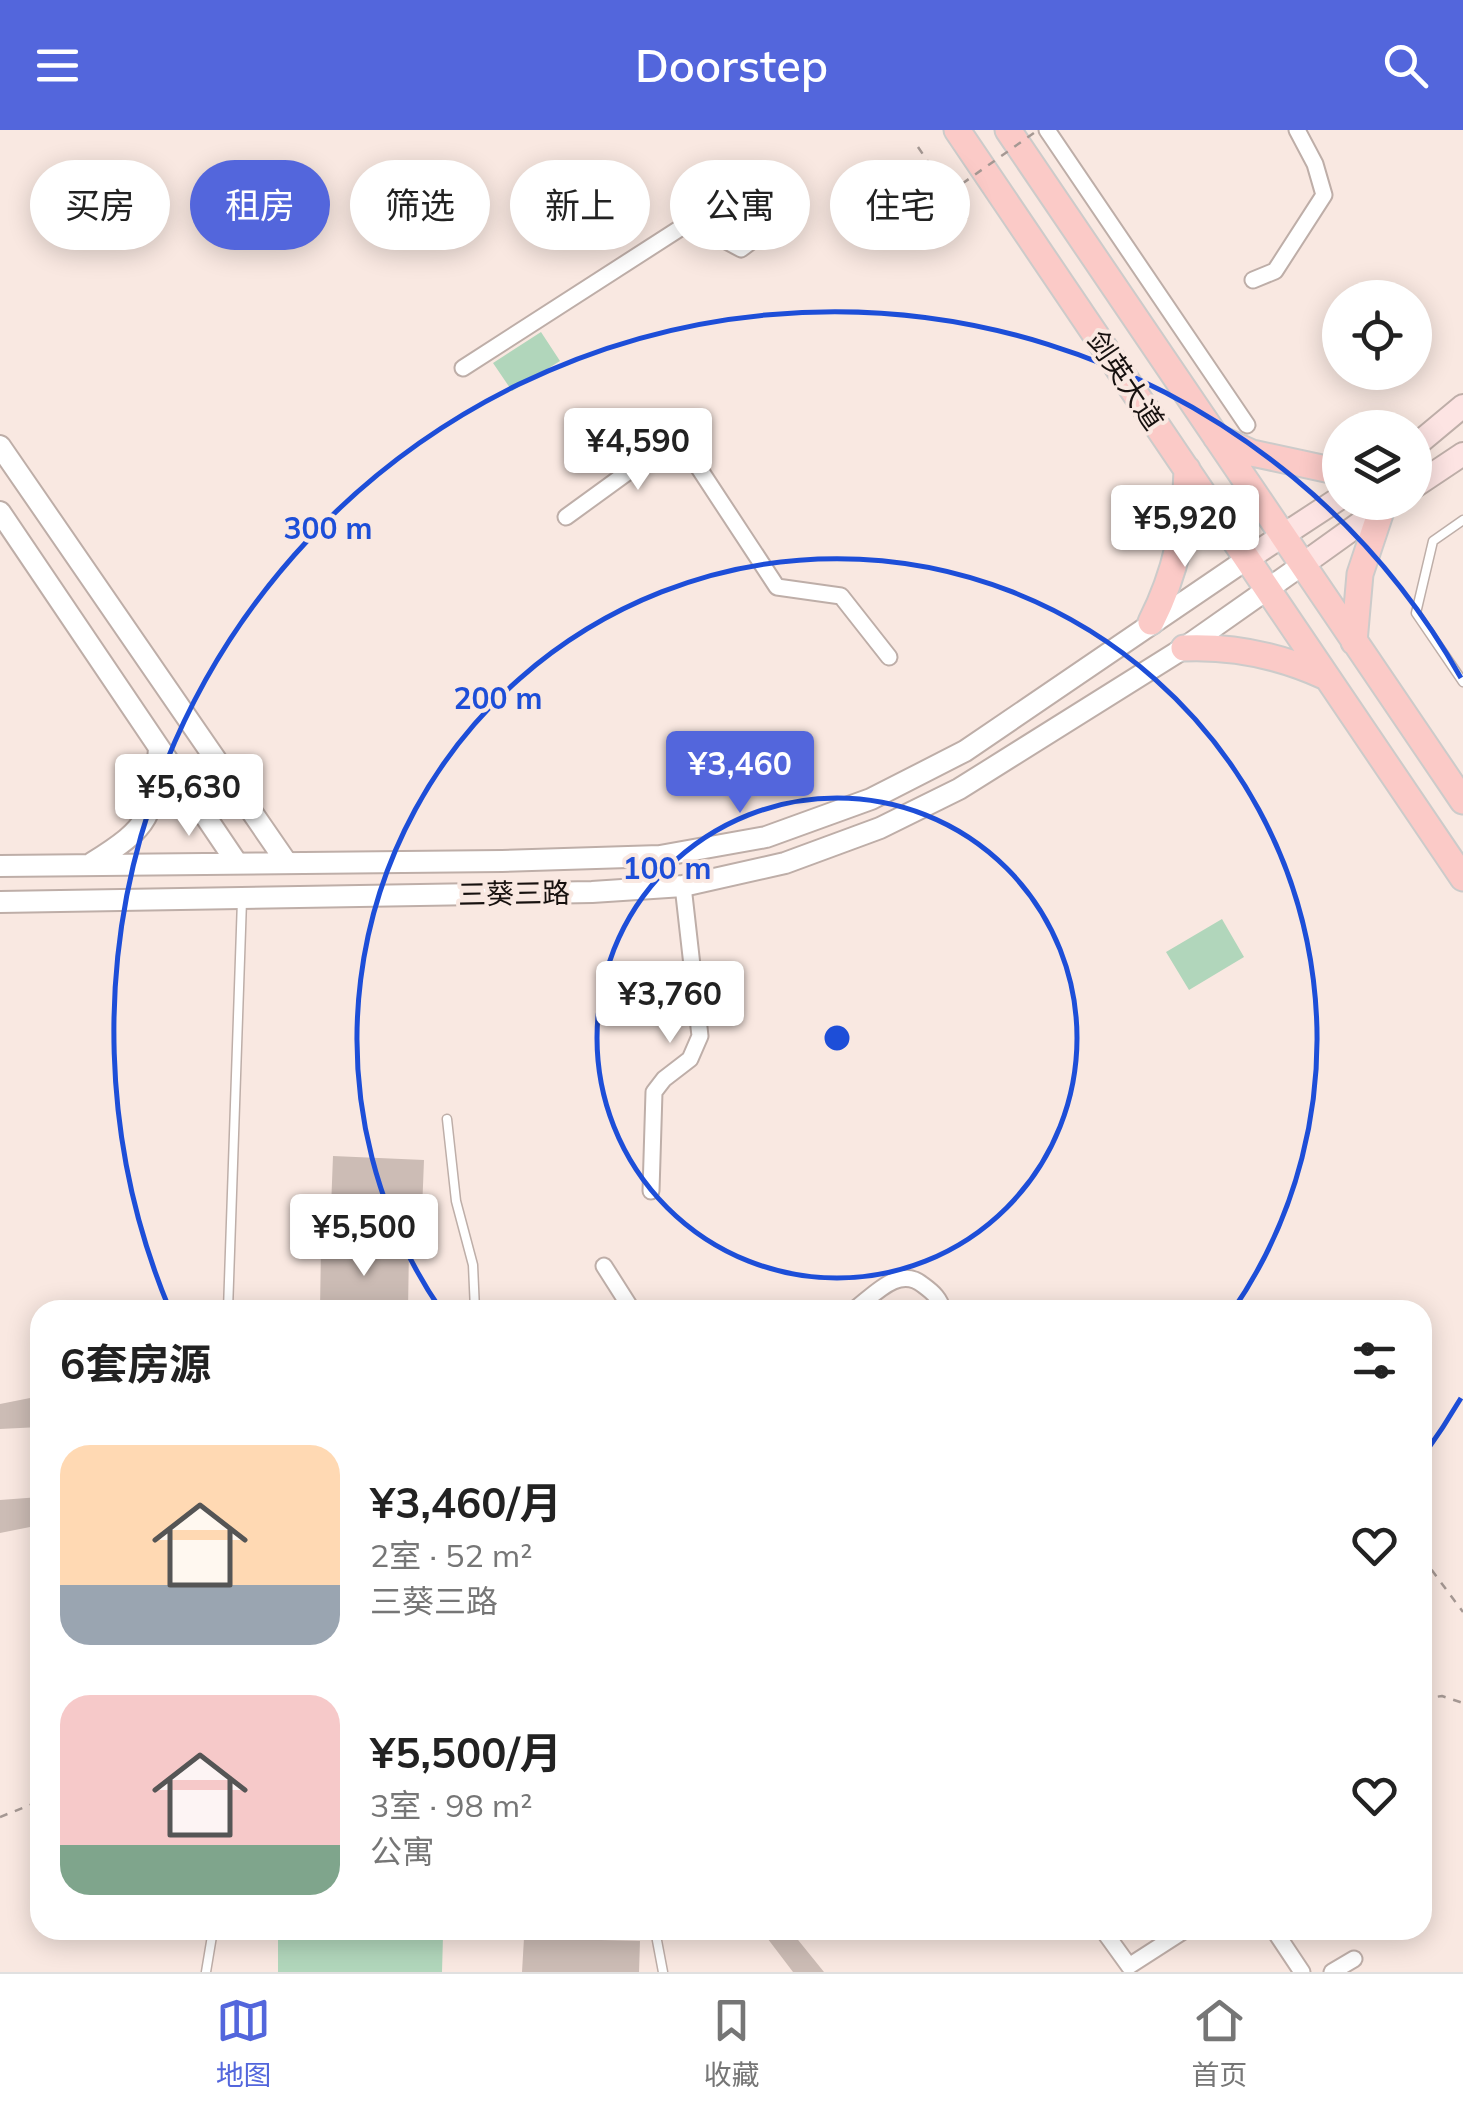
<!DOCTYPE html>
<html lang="zh">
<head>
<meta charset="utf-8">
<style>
  body { margin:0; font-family:Mulish,"Noto Sans SC",sans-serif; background:#f2f2f2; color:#222; height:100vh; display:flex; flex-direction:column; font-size:38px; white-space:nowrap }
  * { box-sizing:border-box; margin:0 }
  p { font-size:32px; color:#767676 }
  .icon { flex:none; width:55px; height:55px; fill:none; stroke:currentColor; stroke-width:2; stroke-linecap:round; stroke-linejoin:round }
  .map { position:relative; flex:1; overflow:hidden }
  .side { position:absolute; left:30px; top:1170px; width:1402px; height:640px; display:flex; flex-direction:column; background:#fff; border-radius:30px; box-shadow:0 5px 25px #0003 }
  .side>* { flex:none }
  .hud { position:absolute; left:30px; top:30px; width:1405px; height:90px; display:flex; gap:20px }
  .controls { position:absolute; left:1322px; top:150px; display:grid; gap:20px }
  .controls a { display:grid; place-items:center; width:110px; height:110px; border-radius:50%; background:#fff; box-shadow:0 5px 25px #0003; font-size:50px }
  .price { position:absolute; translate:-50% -85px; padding:0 22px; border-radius:10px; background:#fff; color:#222; font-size:32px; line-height:65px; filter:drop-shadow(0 2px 5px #0008) }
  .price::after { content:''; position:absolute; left:50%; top:60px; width:30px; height:22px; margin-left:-15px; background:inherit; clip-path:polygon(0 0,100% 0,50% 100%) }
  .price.active { background:#5366dc; color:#fff }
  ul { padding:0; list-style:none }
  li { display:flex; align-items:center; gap:30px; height:250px; padding:0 30px }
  li span { display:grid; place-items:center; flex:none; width:280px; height:200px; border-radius:30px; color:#555 }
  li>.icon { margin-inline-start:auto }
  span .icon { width:120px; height:120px; fill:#fffc; stroke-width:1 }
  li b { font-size:42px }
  h2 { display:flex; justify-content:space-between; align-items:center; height:120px; padding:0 30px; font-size:42px }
  .tag { padding:0 35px; border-radius:45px; background:#fff; box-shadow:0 5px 25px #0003; font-size:35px; line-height:90px }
  .tag.active { background:#5366dc; color:#fff }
  header { display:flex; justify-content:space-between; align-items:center; height:130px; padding:0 30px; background:#5366dc; color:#fff; font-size:45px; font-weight:600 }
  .dock { display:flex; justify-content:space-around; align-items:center; height:140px; border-top:2px solid #e0e0e0; background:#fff; font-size:28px; color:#767676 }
  .dock a { display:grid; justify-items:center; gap:5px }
  .dock .active { color:#5366dc }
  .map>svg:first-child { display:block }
  .green { fill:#b1d6bb }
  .building { fill:#ccbcb5 }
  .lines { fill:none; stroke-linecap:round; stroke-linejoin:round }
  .service-casing { stroke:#beaea8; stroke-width:11 }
  .minor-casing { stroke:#beaea8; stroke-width:19 }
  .tertiary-casing { stroke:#beaea8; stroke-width:24 }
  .secondary-casing { stroke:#beaea8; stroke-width:26 }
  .primary-casing { stroke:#cccbca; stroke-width:29 }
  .path { stroke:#a59893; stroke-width:2.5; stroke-dasharray:8 8; stroke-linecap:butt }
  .service { stroke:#fff; stroke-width:8 }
  .minor { stroke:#fff; stroke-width:15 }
  .tertiary { stroke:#fff; stroke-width:20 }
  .secondary { stroke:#fde4e3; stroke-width:22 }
  .primary { stroke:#fbcac7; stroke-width:25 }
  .path-bridge { stroke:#a59893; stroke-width:2.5; stroke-dasharray:8 8; stroke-linecap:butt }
  .ring { fill:none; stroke:#1d4ed8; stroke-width:5 }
  .labels { text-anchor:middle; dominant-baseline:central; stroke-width:8; stroke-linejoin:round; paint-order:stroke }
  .street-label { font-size:28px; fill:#17110f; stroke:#f9e8e1 }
  .centre { fill:#1d4ed8; stroke:#f9e8e1; stroke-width:5 }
  .ring-label { font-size:30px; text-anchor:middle; font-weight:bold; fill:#1d4ed8; stroke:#f9e8e1; stroke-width:8; stroke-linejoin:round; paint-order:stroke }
</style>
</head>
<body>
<header><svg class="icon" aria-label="menu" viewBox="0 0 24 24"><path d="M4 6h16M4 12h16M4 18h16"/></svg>Doorstep<svg class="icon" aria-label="search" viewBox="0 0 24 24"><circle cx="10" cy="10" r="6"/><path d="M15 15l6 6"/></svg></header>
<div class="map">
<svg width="1463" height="1842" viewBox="0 0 1463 1842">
  <rect width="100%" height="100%" fill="#f9e8e1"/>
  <path class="green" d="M541,202L560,231L512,261L493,233Z
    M1222,789L1244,827L1189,860L1166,822Z
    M278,1805L443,1806L442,1842H278Z"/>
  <path class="building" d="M333,1026L424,1030L422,1081L331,1078Z
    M321,1117L409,1119L408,1180H320Z
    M30,1268H40V1297L0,1299V1274Z
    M40,1367V1395L0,1403V1370Z
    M761,1800H790L824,1842H793Z
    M524,1808L640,1811L639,1842H522Z"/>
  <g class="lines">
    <defs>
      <path id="service" d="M1463,390L1433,411L1416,483L1463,552
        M447,989L456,1071L473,1135L475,1180
        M228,1180L242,770
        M655,1800L663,1842
        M206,1842L213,1800"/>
      <path id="minor" d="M1047,0L1247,295
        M1253,150L1275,141L1324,65L1315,34L1297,0
        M463,238L682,97L715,105L741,119L786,85
        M689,323L777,457L841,466L889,527
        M566,387L683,302
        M651,1061L654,962L664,949L690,929L700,906L683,756
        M604,1136L632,1180
        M854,1180C874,1165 899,1135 923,1155C934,1163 939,1168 943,1180
        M1103,1800L1129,1836L1185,1800
        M1274,1800L1302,1842
        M1332,1842L1354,1829"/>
      <path id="tertiary" d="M0,316L287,733
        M0,382L237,733
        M92,733C151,696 153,687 159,619
        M0,736L502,731L660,726L766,707L871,669L965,621L1247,429
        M0,772L592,762L683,756L785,733L880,698L959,659L1184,518L1302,435"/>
      <path id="secondary" d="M1415,316L1463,276
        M1415,356L1463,324
        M1247,429L1340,368
        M1302,435L1387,374"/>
      <path id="primary" d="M957,0L1463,748
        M1008,0L1463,671
        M1216,307L1252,323L1340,342
        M1151,492C1176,443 1186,394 1187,339
        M1354,512L1360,444L1382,378
        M1184,518C1234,516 1278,525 1324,546"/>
    </defs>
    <use href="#service" class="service-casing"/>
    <use href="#minor" class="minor-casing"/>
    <use href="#tertiary" class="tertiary-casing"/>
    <use href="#secondary" class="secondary-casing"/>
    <use href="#primary" class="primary-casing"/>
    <path class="path" d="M918,17L967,89
      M1422,1427L1463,1482
      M1422,1569L1442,1566L1463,1573
      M0,1687L40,1671"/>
    <use href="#service" class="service"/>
    <use href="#minor" class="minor"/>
    <use href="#tertiary" class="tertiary"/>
    <use href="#secondary" class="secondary"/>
    <use href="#primary" class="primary"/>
    <path class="path-bridge" d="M949,63L1038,0"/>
  </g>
  <g class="ring">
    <circle cx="837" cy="908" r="240"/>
    <path d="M441 1180A480 480 0 1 1 1233 1180"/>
    <path d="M1461 1268A720 720 0 0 1 1423 1326M169 1178A720 720 0 0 1 1461 548"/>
  </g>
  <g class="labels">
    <g class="street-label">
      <text transform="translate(1126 250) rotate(56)">剑英大道</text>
      <text transform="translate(514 763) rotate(-1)">三葵三路</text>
    </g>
  </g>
  <circle cx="837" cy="908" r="15" class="centre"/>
  <g class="ring-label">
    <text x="328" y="409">300 m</text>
    <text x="498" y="579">200 m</text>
    <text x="667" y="749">100 m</text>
  </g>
</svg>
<div class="controls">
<a><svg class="icon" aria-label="locate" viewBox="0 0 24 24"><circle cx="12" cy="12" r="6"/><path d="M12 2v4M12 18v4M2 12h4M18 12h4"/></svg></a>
<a><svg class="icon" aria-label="layers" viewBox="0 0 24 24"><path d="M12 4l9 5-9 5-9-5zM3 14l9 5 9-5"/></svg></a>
</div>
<b class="price" style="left:638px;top:363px">¥4,590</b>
<b class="price" style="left:1185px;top:440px">¥5,920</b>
<b class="price active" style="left:740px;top:686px">¥3,460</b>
<b class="price" style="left:189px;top:709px">¥5,630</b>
<b class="price" style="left:670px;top:916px">¥3,760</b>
<b class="price" style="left:364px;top:1149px">¥5,500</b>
<div class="hud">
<a class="tag">买房</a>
<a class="tag active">租房</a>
<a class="tag">筛选</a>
<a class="tag">新上</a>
<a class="tag">公寓</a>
<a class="tag">住宅</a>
</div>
<section class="side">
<h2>6套房源<svg class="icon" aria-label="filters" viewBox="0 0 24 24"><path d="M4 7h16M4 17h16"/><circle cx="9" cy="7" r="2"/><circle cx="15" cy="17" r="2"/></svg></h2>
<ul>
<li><span style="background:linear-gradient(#ffd9b3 70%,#9aa5b1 0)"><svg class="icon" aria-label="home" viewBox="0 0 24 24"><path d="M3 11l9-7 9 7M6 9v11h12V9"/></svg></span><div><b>¥3,460/月</b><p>2室 · 52 m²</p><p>三葵三路</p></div><svg class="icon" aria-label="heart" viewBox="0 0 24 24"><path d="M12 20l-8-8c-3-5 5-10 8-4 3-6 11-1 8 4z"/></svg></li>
<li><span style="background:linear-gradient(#f6c9c9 75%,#7fa58c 0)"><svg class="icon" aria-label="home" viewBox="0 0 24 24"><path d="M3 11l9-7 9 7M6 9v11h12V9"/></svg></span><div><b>¥5,500/月</b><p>3室 · 98 m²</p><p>公寓</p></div><svg class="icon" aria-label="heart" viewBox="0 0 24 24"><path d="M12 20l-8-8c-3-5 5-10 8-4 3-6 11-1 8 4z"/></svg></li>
</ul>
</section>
</div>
<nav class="dock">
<a class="active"><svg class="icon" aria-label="map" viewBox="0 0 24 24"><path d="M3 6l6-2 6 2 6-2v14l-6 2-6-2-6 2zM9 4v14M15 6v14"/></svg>地图</a>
<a><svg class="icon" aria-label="saved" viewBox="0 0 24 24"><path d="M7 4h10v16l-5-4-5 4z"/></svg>收藏</a>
<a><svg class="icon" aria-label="home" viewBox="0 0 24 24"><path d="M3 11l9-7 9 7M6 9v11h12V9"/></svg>首页</a>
</nav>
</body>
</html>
